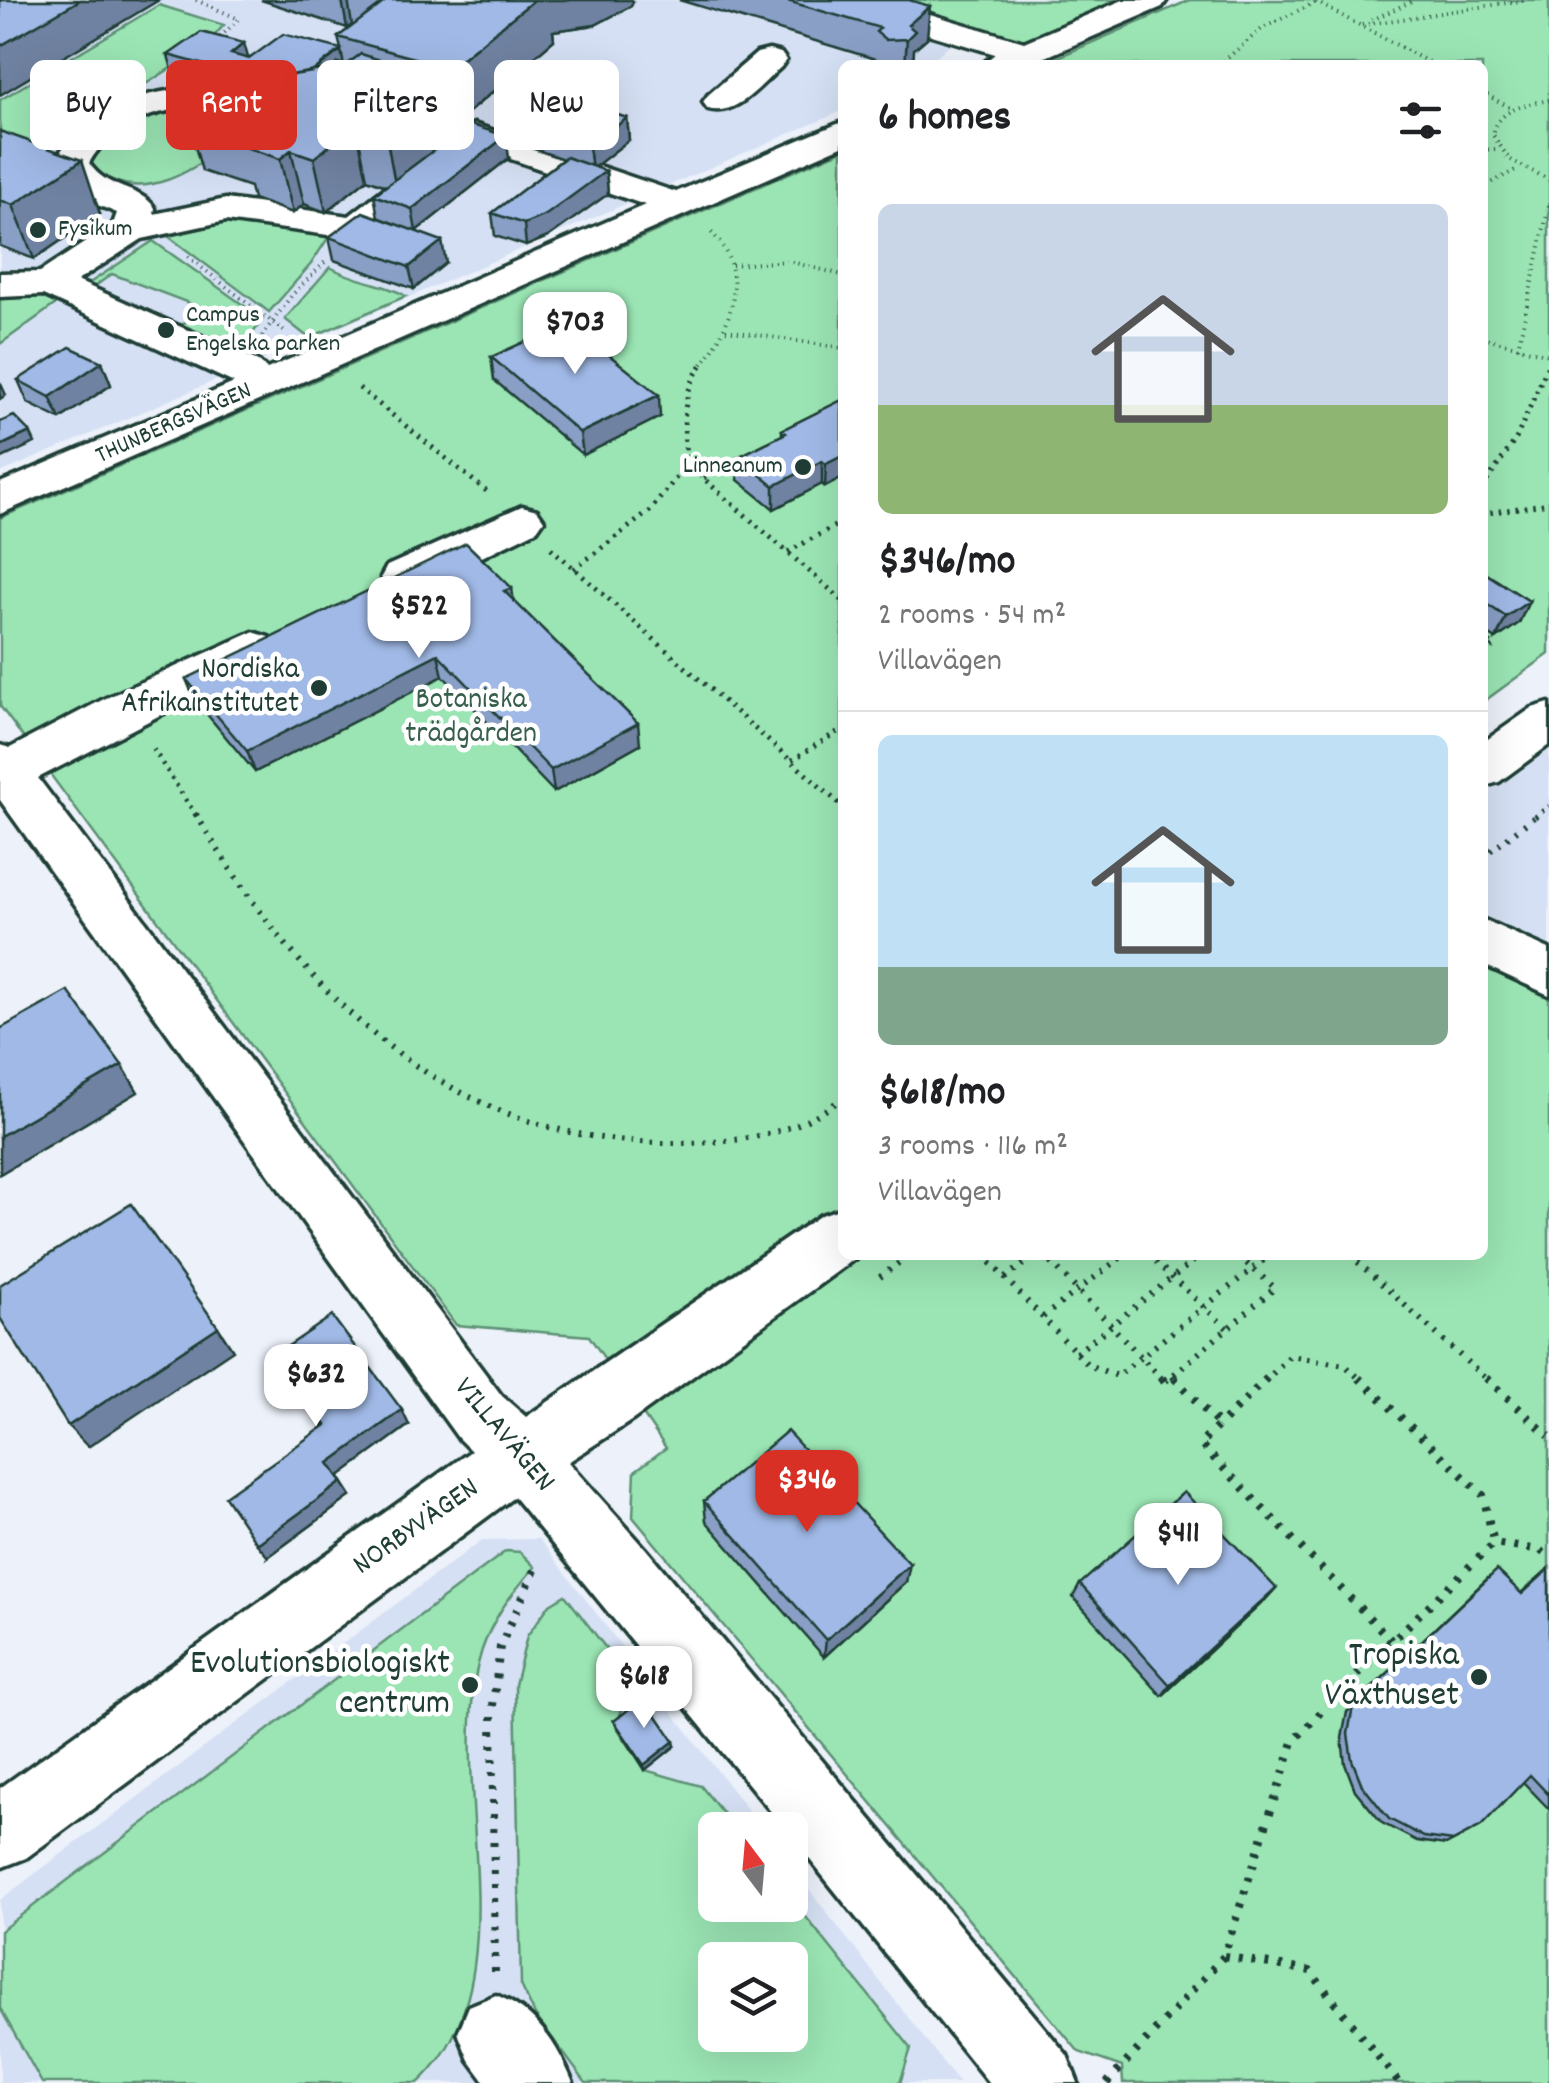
<!DOCTYPE html>
<html lang="en">
<head>
<meta charset="utf-8">
<style>
  body { margin:0; font-family:Dekko,sans-serif; background:#f6f6f6; color:#202124; height:100vh; display:flex; flex-direction:column; font-size:38px; white-space:nowrap }
  * { box-sizing:border-box; margin:0 }
  p { font-size:32px; color:#757577 }
  .icon { flex:none; width:55px; height:55px; fill:none; stroke:currentColor; stroke-width:2; stroke-linecap:round; stroke-linejoin:round }
  .map { position:relative; flex:1; overflow:hidden }
  .drawer { position:absolute; left:838px; top:60px; width:650px; height:1200px; display:flex; flex-direction:column; background:#fff; border-radius:15px; box-shadow:0 10px 40px #0002 }
  .drawer>* { flex:none }
  .guide { position:absolute; left:30px; top:60px; width:658px; height:90px; display:flex; gap:20px }
  .needle { width:65px; rotate:344deg }
  .controls { position:absolute; left:698px; top:1812px; display:grid; gap:20px }
  .controls a { display:grid; place-items:center; width:110px; height:110px; border-radius:15px; background:#fff; box-shadow:0 10px 40px #0002; font-size:50px }
  .price { position:absolute; translate:-50% -85px; padding:0 22px; border-radius:20px; background:#fff; color:#222; font-size:32px; line-height:65px; filter:drop-shadow(0 2px 5px #0008) }
  .price::after { content:''; position:absolute; left:50%; top:60px; width:30px; height:22px; margin-left:-15px; background:inherit; clip-path:polygon(0 0,100% 0,50% 100%) }
  .price.on { background:#d93025; color:#fff }
  ul { padding:0; list-style:none }
  li { display:grid; align-content:center; gap:20px; height:530px; padding:0 40px }
  li+li { border-top:2px solid #e0e0e0 }
  li span { display:grid; place-items:center; height:310px; border-radius:15px; color:#555 }
  li>.icon { margin-inline-start:auto }
  span .icon { width:180px; height:180px; fill:#fffc; stroke-width:1 }
  li b { font-size:42px }
  h2 { display:flex; justify-content:space-between; align-items:center; height:120px; padding:0 40px; font-size:42px }
  .chip { padding:0 35px; border-radius:15px; background:#fff; box-shadow:0 10px 40px #0002; font-size:35px; line-height:90px }
  .chip.on { background:#d93025; color:#fff }
  .map>svg:first-child { display:block }
  .built { fill:#d5e0f4; fill-rule:evenodd }
  .green { fill:#9be5b4; stroke:#5d9174; stroke-width:2.5; fill-rule:evenodd }
  .lines { fill:none; stroke-linecap:round; stroke-linejoin:round }
  .minor-casing { stroke:#1f3d34; stroke-width:7 }
  .path-far3 { stroke:#1f3d34; stroke-width:4; stroke-dasharray:1 5; stroke-linecap:butt }
  .path-far2 { stroke:#1f3d34; stroke-width:5; stroke-dasharray:2.5 6; stroke-linecap:butt }
  .path-far1 { stroke:#1f3d34; stroke-width:6; stroke-dasharray:2.5 8; stroke-linecap:butt }
  .path { stroke:#1f3d34; stroke-width:8; stroke-dasharray:4 10; stroke-linecap:butt }
  .minor { fill:#fff; fill-rule:evenodd }
  .wall { fill:#8a9fc6; stroke:#1f3d34; stroke-width:2.5 }
  .shaded-wall { fill:#7082a1; stroke:#1f3d34; stroke-width:2.5 }
  .building { fill:#a0b9e6; stroke:#1f3d34; stroke-width:2.5 }
  .poi-dot { fill:#1f3d34; stroke:#fff; stroke-width:4 }
  .labels { text-anchor:middle; dominant-baseline:central; stroke-width:9; stroke-linejoin:round; paint-order:stroke }
  .far-poi-label { font-size:25px; fill:#1f3d34; stroke:#fff; text-anchor:start }
  .far-street-label { font-size:25px; fill:#1f3d34; stroke:#fff }
  .poi-label { font-size:30px; fill:#1f3d34; stroke:#fff; text-anchor:end }
  .park-label { font-size:30px; fill:#385f4e; stroke:#fff }
  .street-label { font-size:30px; fill:#1f3d34; stroke:#fff }
  .near-poi-label { font-size:35px; fill:#1f3d34; stroke:#fff; text-anchor:end }
</style>
</head>
<body>
<div class="map">
<svg width="1549" height="2083" viewBox="0 0 1549 2083">
  <rect width="100%" height="100%" fill="#ecf1fa"/>
  <filter id="ink" filterUnits="userSpaceOnUse"><feTurbulence type="fractalNoise" baseFrequency=".01" numOctaves="2"/><feDisplacementMap in="SourceGraphic" scale="20" xChannelSelector="R" yChannelSelector="G"/><feConvolveMatrix kernelMatrix="1 2 1 2 8 2 1 2 1" color-interpolation-filters="sRGB"/></filter>
  <g filter="url(#ink)">
    <path class="built" d="M21,0H817L953,41L927,65H842V111L0,473V12Z
      M1549,727V960L1483,927L1482,776Z
      M539,1539L763,1830H715V1905H790V1865L959,2083H0V1900L482,1540ZM715,1960H790V2035H715Z"/>
    <path class="green" d="M869,0H1125L1020,45Z
      M1190,0H1549V654L1483,702L1482,65H1040Z
      M159,5L224,25L204,47L15,167L0,162V100Z
      M187,102L258,121C211,156 146,217 91,166L88,147L99,133Z
      M842,150V1255H1482L1483,965L1549,998V2083H1123L1122,2067L1079,2052L633,1517L635,1471L666,1448L589,1336L456,1325L0,706V518Z
      M247,218L322,227L328,238L311,264L269,312L168,236Z
      M153,241L263,319L241,350L181,325L205,309L112,274L91,289L85,286Z
      M330,267C358,283 382,282 406,296L309,338L285,319Z
      M45,291L60,301L0,344V295Z
      M506,1551L520,1552L535,1567C509,1596 487,1625 478,1664C448,1791 526,1985 418,2083H42L0,2008V1931Z
      M565,1595L632,1682L616,1726L645,1770L701,1786L736,1830H715V1905H790V1897L911,2048L900,2083H586L535,2015L521,1985L515,1685L527,1636L550,1604ZM715,1960H790V2035H715Z"/>
    <g class="lines">
      <defs>
        <path id="minor" d="M833,0H883L1024,42L1123,0H1167L1162,7L1027,65H981L995,54L838,7Z
          M769,50L781,53L786,60L781,67C760,85 737,117 708,109L703,102L708,95L757,53Z
          M181,89L232,92L297,112L302,119L297,126C273,132 252,117 229,112C177,101 116,116 89,163C107,191 139,185 155,208L154,214L226,199L349,216L462,128L474,124L676,192L842,122V146L0,514V483L234,383L43,295L0,297V273L40,272L113,224L117,213L73,195L53,163C83,113 124,96 181,89ZM479,148L645,205L267,369L258,361L77,281L142,239L226,221L357,239L370,236Z
          M522,506L537,510L544,520L537,530L419,588L403,592L387,588L381,577L387,566Z
          M253,632L269,637L276,648L269,659L38,778L502,1396L526,1417L821,1215L842,1208V1255H860L634,1419L568,1462L646,1549L1067,2055L1078,2083H989L790,1835V1830H786L514,1497L26,1858L0,1868V1788L471,1451L458,1438L0,800V745L10,748L104,699Z
          M1549,703V745L1499,782L1482,787V743L1532,708Z
          M1482,919L1549,949V995L1482,964Z
          M496,1995C536,2011 557,2044 573,2083H486L469,2060L458,2033L469,2006Z"/>
      </defs>
      <use href="#minor" class="minor-casing"/>
      <path class="path-far3" d="M196,0L239,19L217,40
        M1316,2L1434,65
        M1372,20L1414,0
        M1362,25L1526,0
        M1219,65L1263,28L1316,2
        M1482,92L1512,109
        M1549,100C1526,105 1498,108 1493,135L1509,159L1549,180
        M1482,150L1496,149
        M1482,188L1519,168
        M188,257L285,332
        M732,265L788,261L842,275
        M726,330L842,348
        M262,336L292,295L325,262
        M1482,337L1549,355
        M1518,347L1549,205
        M702,364C733,325 750,272 711,232"/>
      <path class="path-far2" d="M359,388L490,494
        M687,464L842,600
        M704,478L744,457
        M1482,488L1516,439L1549,363
        M1482,514L1549,503
        M551,548L842,806
        M788,552L842,522
        M574,569L650,511L687,464C683,427 680,392 704,362
        M1482,638L1495,646L1482,654
        M153,749L197,817
        M792,760L842,729
        M1535,817L1549,806"/>
      <path class="path-far1" d="M196,814C305,999 450,1145 677,1143C736,1143 795,1136 842,1098
        M1482,857L1538,814
        M983,1255L1088,1365L1117,1376L1270,1255
        M1044,1255L1164,1381
        M1148,1255L1228,1329
        M1350,1255L1488,1381
        M880,1277L909,1255
        M1005,1278L1036,1255
        M1043,1317L1124,1255
        M1076,1353L1201,1255
        M1172,1376L1177,1381
        M1166,1381L1275,1288L1237,1255
        M1265,1381L1290,1356L1345,1365L1362,1381"/>
      <path class="path" d="M1162,1378L1165,1382L1169,1378
        M1174,1378L1219,1425
        M1267,1378L1200,1444L1391,1640
        M1359,1378L1483,1495L1494,1543
        M1486,1378L1549,1436
        M1224,1956L1310,1971L1399,2083
        M495,1972L492,1714L500,1647L536,1568
        M1107,2083L1224,1956L1293,1742L1348,1683L1494,1543L1540,1550L1549,1557"/>
      <use href="#minor" class="minor"/>
    </g>
    <path class="wall" d="M261,0H632L633,2L631,6L595,25L553,31L554,40L458,121L444,117L447,140L509,158L416,231L446,263L414,289L334,260L329,237L378,217L374,195L386,186L367,179L326,212L304,204L293,213L253,199L250,187L202,171L187,118L224,91L174,77L168,55L248,58L341,49L338,37L354,25L347,28Z
      M679,0H909L927,38L914,49L913,63L911,65H877L875,63V59Z
      M627,118L629,140L594,167L606,171L608,194L548,237L526,246L495,236L492,213L563,159L517,143L514,120Z
      M0,131L100,214L34,259L0,246Z
      M491,357L660,417L583,455L494,380Z
      M102,362L111,385L60,419L28,403L18,380Z
      M842,400V478L825,487L822,484L774,509L738,480V457L782,435V430Z
      M1482,571L1529,601L1519,623L1496,639L1482,630Z
      M514,601L640,744L554,792L443,676L255,772L195,700L186,679Z
      M275,1355L409,1425L338,1476L351,1496L268,1557L324,1426Z
      M704,1501L906,1582L824,1657L706,1521Z
      M1549,1568V1809L1523,1782L1481,1826L1446,1845L1417,1841L1382,1823L1355,1790L1345,1764L1342,1738L1347,1712L1489,1577L1521,1593Z
      M1080,1584L1276,1588L1265,1600L1162,1696L1073,1597Z
      M614,1721L675,1746L645,1770Z"/>
    <path class="shaded-wall" d="M80,0H159L0,95V46Z
      M342,0H348L352,25L347,28Z
      M534,0H632L633,2L631,6L595,25L553,31L554,40L458,121L450,68Z
      M930,6L927,38L914,49L913,63L911,65H905L908,25Z
      M244,43L250,65L236,76L231,54Z
      M341,50L345,72L290,89Z
      M406,68L414,113L440,93L448,146L396,189L386,135L392,79Z
      M627,118L629,140L592,169L589,147Z
      M356,125L367,179L326,212L314,158Z
      M506,136L509,158L416,231L412,209Z
      M291,150L304,204L293,213L280,159Z
      M82,160L100,214L34,259L13,205Z
      M606,171L608,194L548,237L526,246L524,224Z
      M442,241L446,263L414,289L409,267Z
      M102,362L111,385L60,419L50,397Z
      M0,382L6,395L0,399Z
      M659,395L660,417L583,455L580,433Z
      M30,432L35,443L0,459V446Z
      M842,456V478L825,487L826,464Z
      M822,461V484L774,509V486Z
      M512,588L515,610L504,591Z
      M1529,601L1519,623L1496,639L1506,617Z
      M438,654L443,676L255,772L247,751Z
      M638,723L640,744L554,792L551,770Z
      M122,1065L138,1092L0,1174V1136Z
      M218,1327L233,1350L88,1447L68,1426Z
      M402,1410L409,1425L338,1477L329,1463Z
      M342,1482L351,1496L268,1557L257,1544Z
      M910,1564L906,1582L824,1657L826,1640Z
      M1276,1588L1265,1600L1162,1696L1170,1685Z
      M674,1741L675,1746L645,1770L644,1765Z"/>
    <path class="building" d="M0,0H80L0,46Z
      M387,0H534L450,68L338,37Z
      M784,0H909L930,6L908,25L915,31L907,39L886,40L876,32L880,28Z
      M201,32L244,43L231,54L249,59L283,34L341,49L312,72L279,77L255,70L245,76L168,55Z
      M361,54L406,68L392,79L440,93L386,135L356,125L314,158L291,150L280,159L239,145L249,138L187,118L255,70L279,77L344,66Z
      M338,63L344,65V66L331,69Z
      M553,93L627,118L589,147L514,120Z
      M469,124L506,136L412,209L374,195Z
      M0,131L82,160L13,205L0,200Z
      M566,157L606,171L546,215L524,224L492,213Z
      M363,212L442,241L409,267L329,237Z
      M568,322L659,395L580,433L491,357Z
      M70,347L102,362L50,397L18,380Z
      M842,400V456L826,464L822,461L774,486L738,457L786,433L782,430Z
      M14,416L30,432L0,446V422Z
      M466,543L512,588L504,591L638,723L551,770L438,654L247,751L186,679Z
      M1482,571L1529,601L1506,617L1482,601Z
      M68,991L122,1065L0,1136V1029Z
      M131,1204L218,1327L68,1426L0,1318V1285Z
      M332,1316L402,1410L329,1463L342,1482L257,1544L225,1496L326,1425L275,1355Z
      M787,1431L910,1564L826,1640L704,1501Z
      M1184,1492L1276,1588L1170,1685L1080,1584Z
      M1549,1569V1795L1530,1775L1481,1826L1453,1841L1424,1837L1389,1819L1362,1785L1352,1760L1348,1734L1353,1706L1497,1570L1522,1594Z
      M644,1697L674,1741L644,1765L614,1721Z"/>
  </g>
  <g class="poi-dot">
    <circle cx="38" cy="230" r="10"/>
    <circle cx="166" cy="330" r="10"/>
    <circle cx="803" cy="467" r="10"/>
    <circle cx="319" cy="688" r="10"/>
    <circle cx="1479" cy="1677" r="10"/>
    <circle cx="470" cy="1685" r="10"/>
  </g>
  <g class="labels">
    <g class="far-poi-label">
      <text x="58" y="230">Fysikum</text>
      <text x="186" y="316">Campus<tspan x="186" dy="29">Engelska parken</tspan></text>
      <text x="783" y="467" text-anchor="end">Linneanum</text>
    </g>
    <g class="far-street-label">
      <text transform="translate(174 424) rotate(-24)">THUNBERGSVÄGEN</text>
    </g>
    <g class="poi-label">
      <text x="299" y="671">Nordiska<tspan x="299" dy="34">Afrikainstitutet</tspan></text>
    </g>
    <g class="park-label">
      <text x="471" y="701">Botaniska<tspan x="471" dy="34">trädgården</tspan></text>
    </g>
    <g class="street-label">
      <text transform="translate(503 1436) rotate(50)">VILLAVÄGEN</text>
      <text transform="translate(417 1528) rotate(-35)">NORBYVÄGEN</text>
    </g>
    <g class="near-poi-label">
      <text x="1459" y="1657">Tropiska<tspan x="1459" dy="40">Växthuset</tspan></text>
      <text x="450" y="1665">Evolutionsbiologiskt<tspan x="450" dy="40">centrum</tspan></text>
    </g>
  </g>
</svg>
<div class="controls">
<a><svg class="needle" viewBox="-14 -14 28 28"><path d="M0-13l5 13h-10z" fill="#e53935"/><path d="M0 13l5-13h-10z" fill="#757577"/></svg></a>
<a><svg class="icon" aria-label="layers" viewBox="0 0 24 24"><path d="M12 4l9 5-9 5-9-5zM3 14l9 5 9-5"/></svg></a>
</div>
<b class="price" style="left:575px;top:377px">$703</b>
<b class="price" style="left:419px;top:661px">$522</b>
<b class="price" style="left:316px;top:1429px">$632</b>
<b class="price on" style="left:807px;top:1535px">$346</b>
<b class="price" style="left:1178px;top:1588px">$411</b>
<b class="price" style="left:644px;top:1731px">$618</b>
<div class="guide">
<a class="chip">Buy</a>
<a class="chip on">Rent</a>
<a class="chip">Filters</a>
<a class="chip">New</a>
</div>
<section class="drawer">
<h2>6 homes<svg class="icon" aria-label="filters" viewBox="0 0 24 24"><path d="M4 7h16M4 17h16"/><circle cx="9" cy="7" r="2"/><circle cx="15" cy="17" r="2"/></svg></h2>
<ul>
<li><span style="background:linear-gradient(#c9d6e8 65%,#8fb573 0)"><svg class="icon" aria-label="home" viewBox="0 0 24 24"><path d="M3 11l9-7 9 7M6 9v11h12V9"/></svg></span><div><b>$346/mo</b><p>2 rooms · 54 m²</p><p>Villavägen</p></div></li>
<li><span style="background:linear-gradient(#bfe0f5 75%,#7fa58c 0)"><svg class="icon" aria-label="home" viewBox="0 0 24 24"><path d="M3 11l9-7 9 7M6 9v11h12V9"/></svg></span><div><b>$618/mo</b><p>3 rooms · 116 m²</p><p>Villavägen</p></div></li>
</ul>
</section>
</div>
</body>
</html>
